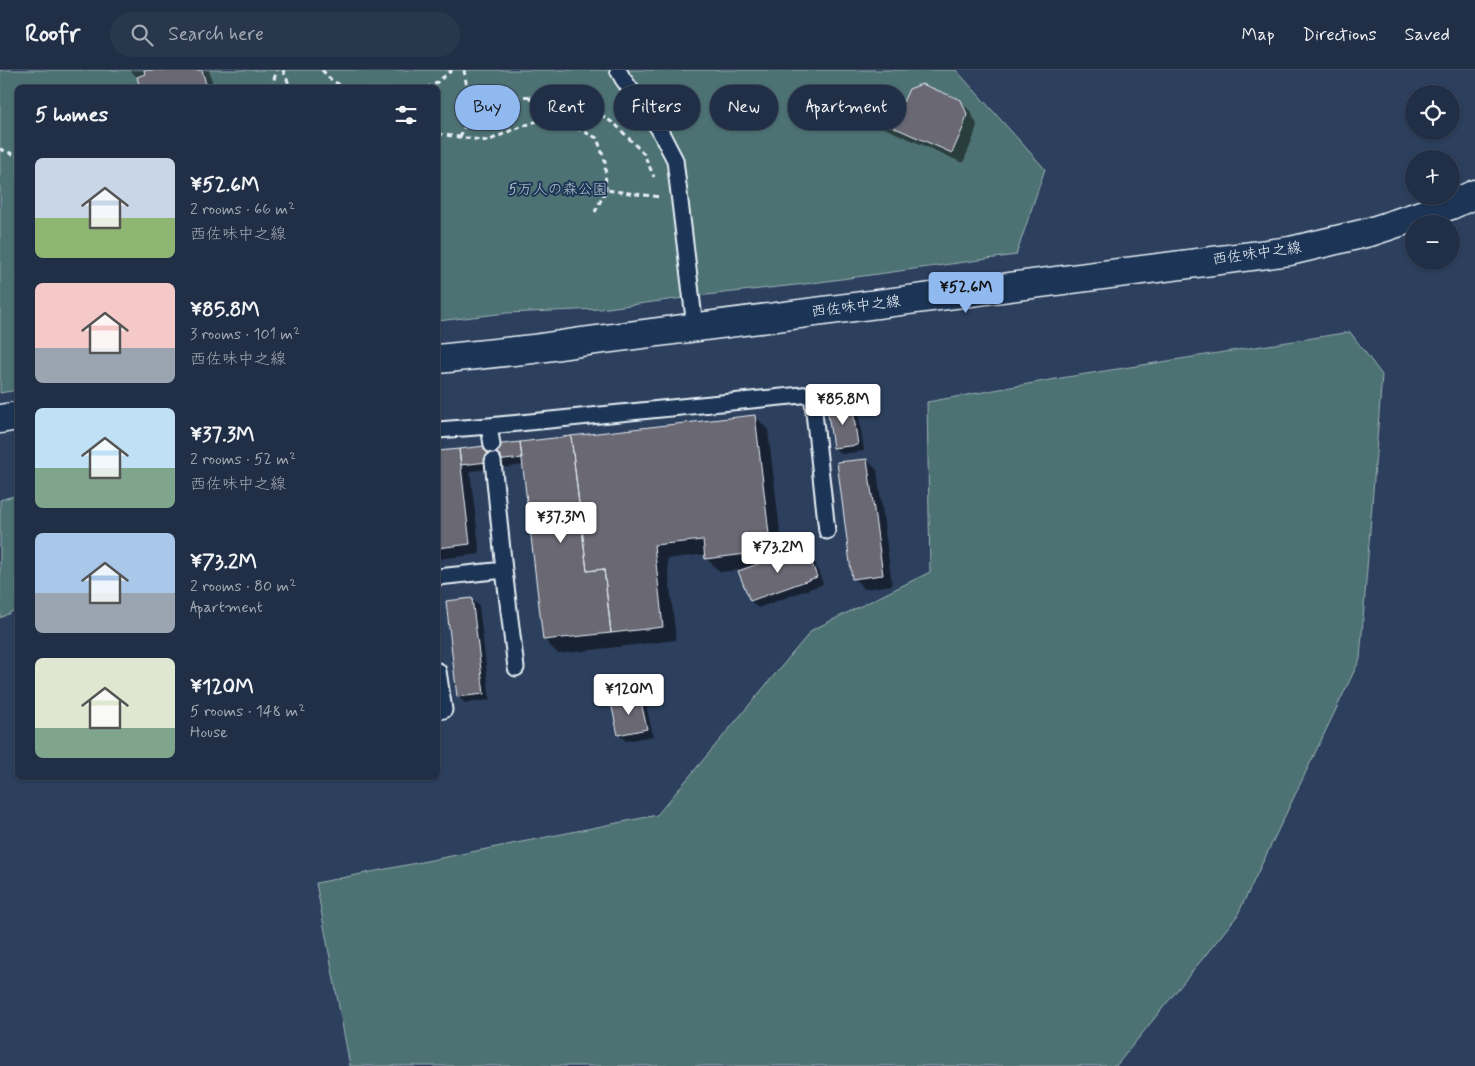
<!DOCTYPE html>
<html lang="en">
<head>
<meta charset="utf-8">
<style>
  body { margin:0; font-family:Mynerve,"Klee One",sans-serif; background:#29374d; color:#f1f3f6; height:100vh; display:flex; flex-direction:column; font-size:19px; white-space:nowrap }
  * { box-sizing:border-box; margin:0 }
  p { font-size:16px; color:#a2a9b3 }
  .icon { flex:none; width:28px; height:28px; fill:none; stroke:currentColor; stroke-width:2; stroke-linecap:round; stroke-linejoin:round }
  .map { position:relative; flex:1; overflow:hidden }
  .side { position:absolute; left:15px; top:15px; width:425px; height:695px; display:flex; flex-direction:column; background:#212f46; border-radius:8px; box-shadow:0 1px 4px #0004,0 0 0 1px #3e4a5f }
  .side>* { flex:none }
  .top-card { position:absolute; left:455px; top:15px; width:475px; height:45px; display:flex; gap:10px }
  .fabs { position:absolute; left:1405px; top:15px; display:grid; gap:10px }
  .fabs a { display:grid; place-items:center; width:55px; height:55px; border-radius:50%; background:#212f46; box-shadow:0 1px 4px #0004,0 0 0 1px #3e4a5f; font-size:25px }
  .price { position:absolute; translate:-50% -42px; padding:0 11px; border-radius:5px; background:#fff; color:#222; font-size:16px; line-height:32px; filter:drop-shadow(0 1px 2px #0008) }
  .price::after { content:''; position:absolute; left:50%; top:30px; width:15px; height:11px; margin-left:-8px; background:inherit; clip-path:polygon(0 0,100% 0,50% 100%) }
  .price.active { background:#90b9f0; color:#111 }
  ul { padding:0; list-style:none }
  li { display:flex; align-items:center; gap:15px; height:125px; padding:0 20px }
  li span { display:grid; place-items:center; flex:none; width:140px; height:100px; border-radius:8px; color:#555 }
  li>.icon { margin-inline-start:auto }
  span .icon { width:60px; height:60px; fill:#fffc; stroke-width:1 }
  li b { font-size:21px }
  h2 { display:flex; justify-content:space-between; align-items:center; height:60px; padding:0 20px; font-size:21px }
  .tag { padding:0 18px; border-radius:22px; background:#212f46; box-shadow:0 1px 4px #0004,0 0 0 1px #3e4a5f; font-size:18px; line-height:45px }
  .tag.active { background:#90b9f0; color:#111 }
  header { display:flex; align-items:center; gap:30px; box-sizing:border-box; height:70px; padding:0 25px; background:#212f46; border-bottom:1px solid #3e4a5f }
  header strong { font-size:24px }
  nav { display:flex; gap:28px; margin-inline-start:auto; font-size:18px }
  .search { width:350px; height:45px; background:#29374d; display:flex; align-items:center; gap:12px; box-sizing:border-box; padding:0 18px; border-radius:28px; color:#a2a9b3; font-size:19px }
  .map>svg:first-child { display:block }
  .green { fill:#4e7273; stroke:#9bb2b6 }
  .shadow { fill:#0007 }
  .building { fill:#696773; stroke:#e8f1f8 }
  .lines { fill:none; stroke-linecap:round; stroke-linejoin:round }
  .service-casing { stroke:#e8f1f8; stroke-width:19 }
  .secondary-casing { stroke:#e8f1f8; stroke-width:31 }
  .path { stroke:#e8f1f8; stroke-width:3; stroke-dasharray:5 4; stroke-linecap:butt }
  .service { stroke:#1d3557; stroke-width:15 }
  .secondary { stroke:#1d3557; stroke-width:28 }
  .labels { text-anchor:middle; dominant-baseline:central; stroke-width:4; stroke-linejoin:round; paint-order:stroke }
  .park-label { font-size:15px; fill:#b2c5c9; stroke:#1d3557 }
  .street-label { font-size:15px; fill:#e8f1f8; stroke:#1d3557 }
</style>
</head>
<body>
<header>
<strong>Roofr</strong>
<div class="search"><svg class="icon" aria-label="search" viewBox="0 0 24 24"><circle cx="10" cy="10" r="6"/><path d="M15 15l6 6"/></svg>Search here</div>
<nav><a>Map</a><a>Directions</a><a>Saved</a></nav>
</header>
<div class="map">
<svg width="1475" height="996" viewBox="0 0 1475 996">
  <rect width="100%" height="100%" fill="#2c3f5d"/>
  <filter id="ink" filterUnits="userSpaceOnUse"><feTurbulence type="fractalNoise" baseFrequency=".02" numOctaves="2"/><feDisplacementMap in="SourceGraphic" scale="10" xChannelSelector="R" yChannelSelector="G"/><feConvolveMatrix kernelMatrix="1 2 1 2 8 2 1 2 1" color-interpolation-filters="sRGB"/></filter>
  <g filter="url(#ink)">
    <path class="green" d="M0,0H956L1045,99L1016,185L805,214L706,225L600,239L507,243L438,251V18H18L17,320L0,323Z
      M1350,262L1382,305L1360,589L1237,846L1116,996H350L316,813L657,745L812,560L930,502L927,332L1067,307Z
      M17,425V539L0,548V430Z"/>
    <path class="shadow" d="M130,0H209L214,18H141L139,9Z
      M960,31L971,42L977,55L973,69L963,93L871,52L861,42L904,34Z
      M851,335L858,341L864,381L841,384L834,377Z
      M755,346L768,360L783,486L805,478L812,485L823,514L758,538L751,531L739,500L720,502L706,488V484L667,489L676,570L558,584L545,570L524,395L470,401L480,484L438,489V382L459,380L460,382Z
      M867,390L877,400L892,515L864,519L854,508Z
      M472,529L479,536L490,630L465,633L458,626Z
      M639,628L646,635L653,666L626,671L619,664Z"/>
    <path class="building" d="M144,0H202L207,18H140L137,7L145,4Z
      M922,14L961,30L967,44L963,58L952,83L859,42L870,18L903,32L909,19Z
      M852,333L858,375L833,378L827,337Z
      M755,345L771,481L705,489L703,470L654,475L663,557L611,563L604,499L587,501L571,366Z
      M571,366L587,501L604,499L611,563L543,570L520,372Z
      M520,372L522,388L461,395L459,379Z
      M459,379L470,474L438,478V381Z
      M867,389L883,505L852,509L837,392Z
      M806,477L817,507L750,531L738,501Z
      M472,528L484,624L457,627L446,531Z
      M640,627L647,659L618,665L611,633Z"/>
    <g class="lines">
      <defs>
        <path id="service" d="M618,0L623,9L659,59L675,90L695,257
          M438,360L489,356
          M492,375L489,356L812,324L827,461
          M493,391L504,500
          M438,507L504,500L516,598
          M438,601L444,640L438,641"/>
        <path id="secondary" d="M438,289L533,279L581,272L1290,181L1370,162L1451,135L1475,124
          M0,349L18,346"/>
      </defs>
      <use href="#service" class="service-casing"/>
      <use href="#secondary" class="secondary-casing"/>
      <path class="path" d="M283,0L289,14L294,18
        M322,0L332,11L348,18
        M464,0L471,42L503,27L553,26L588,36L616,55L644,84L654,107
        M271,18L277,0
        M426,18L435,14L452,0
        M529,26L540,50
        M438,64L488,71L512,60L540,50L572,56L597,68L605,91L606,120
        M460,67L471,42
        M0,79L18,86
        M595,142L606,120L660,127"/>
      <use href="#service" class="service"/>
      <use href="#secondary" class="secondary"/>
    </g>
  </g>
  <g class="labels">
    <g class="park-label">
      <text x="558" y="120">5万人の森公園</text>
    </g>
    <g class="street-label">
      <text transform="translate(1257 184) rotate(-8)">西佐味中之線</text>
      <text transform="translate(856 237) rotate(-7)">西佐味中之線</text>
    </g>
  </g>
</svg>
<div class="fabs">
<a><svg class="icon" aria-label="locate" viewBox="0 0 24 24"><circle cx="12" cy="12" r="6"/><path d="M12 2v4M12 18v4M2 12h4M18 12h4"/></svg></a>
<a>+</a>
<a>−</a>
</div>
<b class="price active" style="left:966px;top:244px">¥52.6M</b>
<b class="price" style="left:843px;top:356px">¥85.8M</b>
<b class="price" style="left:561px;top:474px">¥37.3M</b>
<b class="price" style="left:778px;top:504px">¥73.2M</b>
<b class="price" style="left:629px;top:646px">¥120M</b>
<div class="top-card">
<a class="tag active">Buy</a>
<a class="tag">Rent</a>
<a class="tag">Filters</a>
<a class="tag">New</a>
<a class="tag">Apartment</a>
</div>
<section class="side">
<h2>5 homes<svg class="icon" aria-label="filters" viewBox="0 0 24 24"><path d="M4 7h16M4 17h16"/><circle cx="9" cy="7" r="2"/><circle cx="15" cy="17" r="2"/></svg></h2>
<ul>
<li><span style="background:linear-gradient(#c9d6e8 60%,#8fb573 0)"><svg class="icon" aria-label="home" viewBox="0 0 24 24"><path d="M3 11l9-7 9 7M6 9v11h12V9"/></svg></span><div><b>¥52.6M</b><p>2 rooms · 66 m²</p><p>西佐味中之線</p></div></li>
<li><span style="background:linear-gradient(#f6c9c9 65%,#9aa5b1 0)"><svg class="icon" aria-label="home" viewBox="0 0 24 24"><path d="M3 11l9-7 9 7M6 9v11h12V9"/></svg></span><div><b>¥85.8M</b><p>3 rooms · 101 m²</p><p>西佐味中之線</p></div></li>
<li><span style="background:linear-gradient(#bfe0f5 60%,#7fa58c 0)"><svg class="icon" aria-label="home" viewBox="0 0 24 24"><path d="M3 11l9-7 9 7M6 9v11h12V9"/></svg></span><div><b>¥37.3M</b><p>2 rooms · 52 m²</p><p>西佐味中之線</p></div></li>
<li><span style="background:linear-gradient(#a9c7e8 60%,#9aa5b1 0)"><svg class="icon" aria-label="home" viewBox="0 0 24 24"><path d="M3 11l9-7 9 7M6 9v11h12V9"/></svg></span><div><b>¥73.2M</b><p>2 rooms · 80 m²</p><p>Apartment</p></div></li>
<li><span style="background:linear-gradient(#dfe7d0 70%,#7fa58c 0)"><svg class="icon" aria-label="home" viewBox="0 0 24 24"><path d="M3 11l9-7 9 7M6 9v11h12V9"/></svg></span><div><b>¥120M</b><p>5 rooms · 148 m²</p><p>House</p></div></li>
</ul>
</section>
</div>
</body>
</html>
